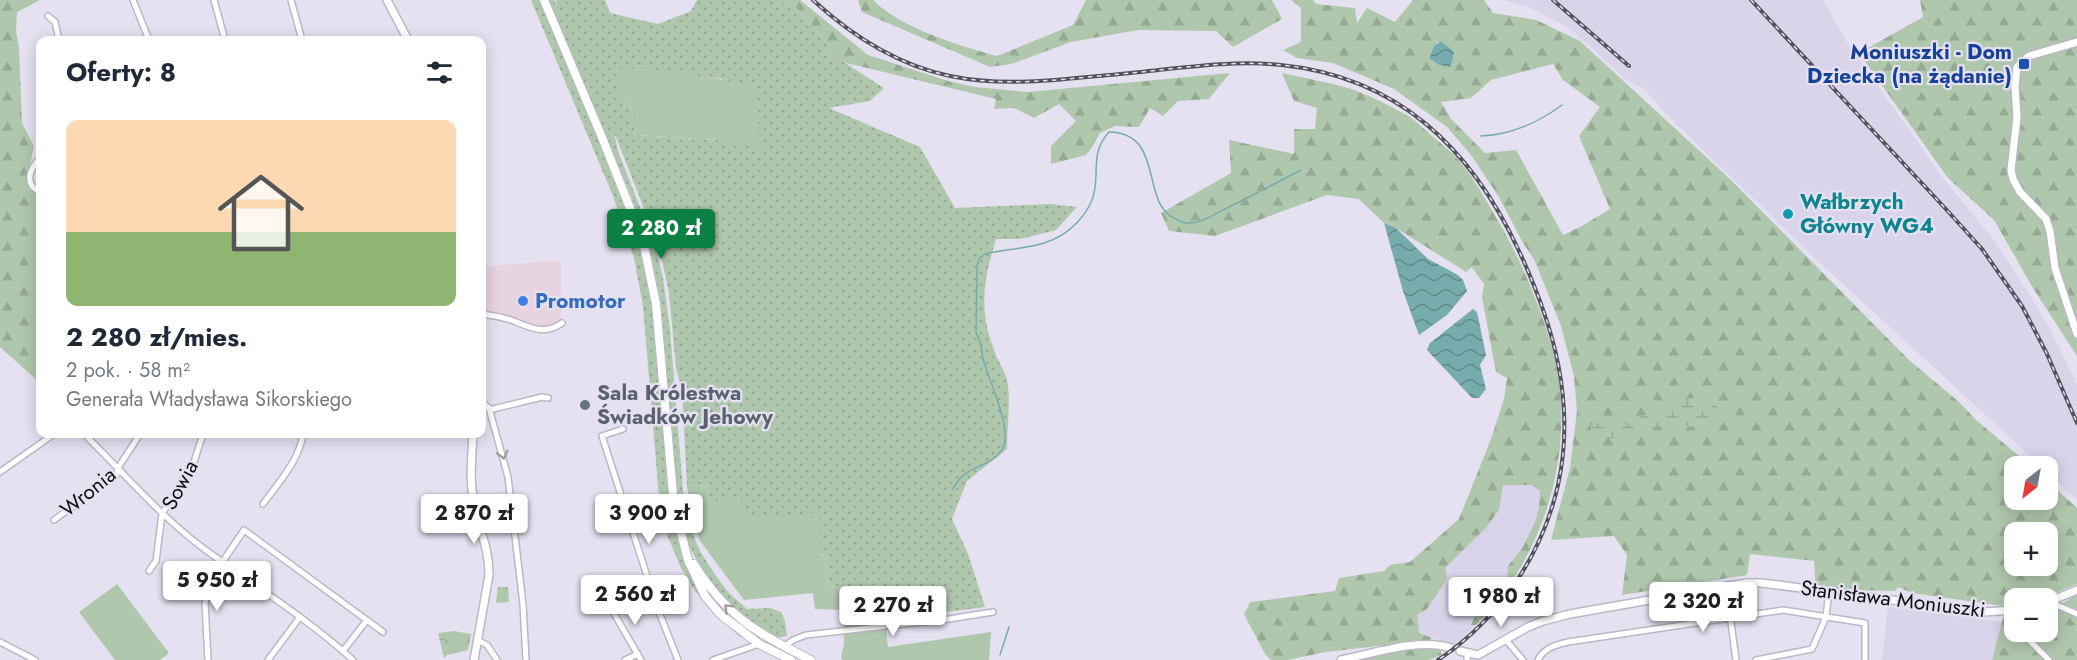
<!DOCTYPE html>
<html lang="pl">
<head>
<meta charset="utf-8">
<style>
  body { margin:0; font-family:Jost,sans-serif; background:#f6f6f7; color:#1f2937; height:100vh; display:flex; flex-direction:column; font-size:22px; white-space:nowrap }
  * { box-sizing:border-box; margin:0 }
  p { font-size:20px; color:#747a83 }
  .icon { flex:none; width:33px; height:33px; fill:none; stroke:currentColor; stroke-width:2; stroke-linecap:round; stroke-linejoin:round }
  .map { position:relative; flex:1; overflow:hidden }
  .side { position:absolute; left:36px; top:36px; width:450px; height:402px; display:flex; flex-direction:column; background:#fff; border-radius:12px; box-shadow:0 3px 15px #0003 }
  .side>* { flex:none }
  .needle { width:39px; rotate:211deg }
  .buttons { position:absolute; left:2004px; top:456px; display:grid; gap:12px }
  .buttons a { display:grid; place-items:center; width:54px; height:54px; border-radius:12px; background:#fff; box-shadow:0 3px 15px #0003; font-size:30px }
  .price { position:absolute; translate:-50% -51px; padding:0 14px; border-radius:6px; background:#fff; color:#222; font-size:20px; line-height:39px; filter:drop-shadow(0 2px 3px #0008) }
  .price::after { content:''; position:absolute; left:50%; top:36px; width:18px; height:14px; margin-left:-9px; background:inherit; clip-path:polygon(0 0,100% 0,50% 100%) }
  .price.current { background:#0b8043; color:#fff }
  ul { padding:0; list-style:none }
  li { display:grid; align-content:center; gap:12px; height:318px; padding:0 30px }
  li span { display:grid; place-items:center; height:186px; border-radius:12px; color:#555 }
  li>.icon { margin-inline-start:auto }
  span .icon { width:108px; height:108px; fill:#fffc; stroke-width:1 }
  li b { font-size:26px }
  h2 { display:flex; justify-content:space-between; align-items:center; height:72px; padding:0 30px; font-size:26px }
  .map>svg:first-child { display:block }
  .commercial { fill:#e8d3e1 }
  .built { fill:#dad4eb }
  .grass { fill:url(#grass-dots); fill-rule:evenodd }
  .forest { fill:url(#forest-firs); fill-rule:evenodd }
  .wetland { fill:url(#wetland-marsh) }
  .park { fill:url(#park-crowns) }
  .garden { fill:#afc7ac }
  .water { fill:url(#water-waves) }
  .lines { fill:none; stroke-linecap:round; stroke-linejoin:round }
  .stream { stroke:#76acad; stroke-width:1.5 }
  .minor-casing { stroke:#bbb7c6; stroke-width:8 }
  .tertiary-casing { stroke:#bbb7c6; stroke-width:10 }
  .secondary-casing { stroke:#bbb7c6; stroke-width:10 }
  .minor { stroke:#fff; stroke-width:5 }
  .tertiary { stroke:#fff; stroke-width:7 }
  .secondary { stroke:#fff; stroke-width:8 }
  .rail-casing { stroke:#53515a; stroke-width:4 }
  .rail { stroke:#e5e1f1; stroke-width:1.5; stroke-dasharray:4.5; stroke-linecap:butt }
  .oneway { stroke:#9e9ea0 }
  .transit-dot { fill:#1a4fb4; stroke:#e5e1f1; stroke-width:2 }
  .culture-dot { fill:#0f9aa8; stroke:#e5e1f1; stroke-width:2 }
  .shop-dot { fill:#3f7fe0; stroke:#e5e1f1; stroke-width:2 }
  .worship-dot { fill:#6b7280; stroke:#e5e1f1; stroke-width:2 }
  .labels { text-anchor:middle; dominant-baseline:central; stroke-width:4.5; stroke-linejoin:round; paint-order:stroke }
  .transit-label { font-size:21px; font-weight:bold; fill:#164399; stroke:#e5e1f1; text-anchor:end }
  .culture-label { font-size:21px; font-weight:bold; fill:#0d838f; stroke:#e5e1f1; text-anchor:start }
  .shop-label { font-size:21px; font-weight:bold; fill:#366cbe; stroke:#e5e1f1; text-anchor:start }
  .worship-label { font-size:21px; font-weight:bold; fill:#5b616d; stroke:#e5e1f1; text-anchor:start }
  .street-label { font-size:21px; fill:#0d0c11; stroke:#e5e1f1 }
</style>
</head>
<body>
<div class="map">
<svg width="2077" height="660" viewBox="0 0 2077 660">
  <defs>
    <pattern id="grass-dots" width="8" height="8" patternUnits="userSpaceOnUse" patternTransform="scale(1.5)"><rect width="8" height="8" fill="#afc7ac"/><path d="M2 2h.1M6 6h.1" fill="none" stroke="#95aa93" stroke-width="1.8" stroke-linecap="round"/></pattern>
    <pattern id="forest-firs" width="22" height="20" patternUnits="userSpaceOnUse" patternTransform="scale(1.5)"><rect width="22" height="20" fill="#afc7ac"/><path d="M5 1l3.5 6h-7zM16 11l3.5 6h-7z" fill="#95aa93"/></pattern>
    <pattern id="wetland-marsh" width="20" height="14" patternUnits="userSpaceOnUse" patternTransform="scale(1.5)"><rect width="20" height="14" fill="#afc7ac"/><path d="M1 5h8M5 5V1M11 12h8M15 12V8" fill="none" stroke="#95aa93"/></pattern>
    <pattern id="park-crowns" width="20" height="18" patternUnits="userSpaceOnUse" patternTransform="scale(1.5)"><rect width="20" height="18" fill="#afc7ac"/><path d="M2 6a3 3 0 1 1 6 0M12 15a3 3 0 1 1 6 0" fill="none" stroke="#95aa93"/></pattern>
    <pattern id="water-waves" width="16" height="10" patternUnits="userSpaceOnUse" patternTransform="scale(1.5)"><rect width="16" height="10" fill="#76acad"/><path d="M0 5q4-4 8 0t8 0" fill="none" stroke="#5f8a8b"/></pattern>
  </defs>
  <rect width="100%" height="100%" fill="#e5e1f1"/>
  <path class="commercial" d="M551,261H561V322L556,326L535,329L523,320L521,323L515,319L486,312L483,267Z"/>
  <path class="built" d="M1504,0H1823L1847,42L1943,178L1997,244L2047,323L2077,384V500L2048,472V466H2041L1818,261L1675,123L1643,88L1629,82L1569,28L1529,7Z
    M1503,485H1531L1540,491L1539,507L1535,522L1523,547L1508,566L1507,577L1487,604L1473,619L1472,624L1476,625L1455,645L1418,633L1417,615L1427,609L1445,568L1486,528L1499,510Z
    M1888,607L2003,622L2043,660H1882Z"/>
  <path class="grass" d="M531,0H541L636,229L644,258L652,295L655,328L667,483L673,521L679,539L719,617L741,635L740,637L712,611L695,591L681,568L668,537L659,497L643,306L634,258L613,196Z
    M549,0H554L557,6L556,0H605L610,13L658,24L691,11L697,0H781L783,3L793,4L826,41L830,53L884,88L870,101L829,108L920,147L955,208L1050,204L1077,207L1056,230L1021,239H996C983,282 978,311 996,355C999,363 1005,371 1007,380C1011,392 1007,433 1007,449L967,481L952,519L968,554L985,607L885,620L880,585L828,588L825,556L710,503L706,485L687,486L682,391L676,368L669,293L663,264L649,221L614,132L618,151L655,246L663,278L670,330L684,502L691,530L701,553L716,576L728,592L747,609L770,608L781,612L785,621L787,636L776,638L749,622L720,594L703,572L689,546L678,507L661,304L650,250L631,196ZM616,69H642L722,79L760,147L718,140L635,135L631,106L621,99Z"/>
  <path class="forest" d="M0,0H40L17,12L16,31L19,47L22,123L34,146L27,179L36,194L40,196V383L0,347Z
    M781,0H800L868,55L948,81L974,87L1028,92L1230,73L1209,99L1178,101L1163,116L1150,108L1139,127L1115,126L1100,133L1093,146L1086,155L1051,164V146L1076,121L1059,104L1034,118L1014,108L994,109L996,99L846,63L830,53L826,41L793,4L783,3Z
    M858,0H873C902,29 958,45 997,56L1073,25L1086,0H1272L1282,19L1233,47L1216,31L1138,30L1071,42L1011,64L990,67L862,12Z
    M1291,0H1313L1316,4L1355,8L1357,23L1367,8L1395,22L1413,0H1484L1493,13L1536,20L1580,41L1730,179L1909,360L1959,402L1976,420L2031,466H2014V500H2048V482L2077,508V584L2043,598H2014V604L2003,606L1912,593L1898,587L1895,591L1816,589L1814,561L1750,554L1747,575L1622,595L1627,555L1614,536L1551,540L1570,468L1577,411L1574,377L1561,326L1534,259L1523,243L1499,197L1471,155L1447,127L1394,89L1333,63L1297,58L1283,50L1301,42V8ZM1438,42L1454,52L1453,59L1449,67L1439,65L1429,57L1432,50ZM1553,64L1563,80L1600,107L1579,136L1610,209L1582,226L1563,235L1516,150L1485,153L1451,119L1441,102L1471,98L1491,80ZM2014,532H2048V566H2014Z
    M1920,0H2077V356L2033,288L1994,220L1948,178L1859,53L1923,17Z
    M1282,73C1304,78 1327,82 1348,88C1365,93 1395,108 1410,117C1417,122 1424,129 1431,135C1439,142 1447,148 1455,156C1473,175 1486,201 1500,224C1526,269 1558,346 1561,398C1566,482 1535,566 1476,625H1471L1473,619L1487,604L1507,577L1508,566L1523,547L1535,522L1539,507L1540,491L1531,485H1503L1499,510L1486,528L1445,568L1447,579L1427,609L1417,615L1419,633L1432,638L1430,640L1326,652L1287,660H1271L1265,654L1244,614L1250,602L1335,591L1339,578L1384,571L1390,565L1410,562L1459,519L1491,439L1504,399L1507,378L1496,372L1482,297L1484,284L1472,267L1466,272L1396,228L1384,223L1359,199L1327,195L1215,236L1169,231L1161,213L1231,173L1229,140L1294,154V129H1315L1317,108L1294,101Z
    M2077,594V660H1992L2003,618L2014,617V632H2048V608L2065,602Z
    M1411,649H1435L1441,651V655L1429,660H1359Z"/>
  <path class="wetland" d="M1691,398L1710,401L1721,410V421C1706,430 1691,426 1675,425C1656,424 1641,432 1624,436C1615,439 1604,438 1595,439L1591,434V425L1601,422L1615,426L1625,423L1645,415L1657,413Z"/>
  <path class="park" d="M498,587H508L509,602L496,603Z
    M454,631L471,634L468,650L447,655L444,658L438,633Z"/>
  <path class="garden" d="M616,69C664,68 710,76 757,88L760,148L718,140L635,135L631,106L621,99Z
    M706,485L710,503L740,496L744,518L819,513L820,555L825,556L828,588L880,585L888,647L991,632L989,660H843L841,657L844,644L843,610L815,609L813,593L744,600L700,541L691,513L687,486Z
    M117,584L169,653L160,660H115L79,612Z"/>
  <path class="water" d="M1441,41L1454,52L1453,59L1450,67L1439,65L1429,58L1434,46Z
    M1384,223L1396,228L1428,259L1458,275L1463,280L1467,291L1447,315L1419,335L1403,291Z
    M1473,309L1477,312L1486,355L1480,365L1486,389L1479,398H1472L1427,350L1430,343Z"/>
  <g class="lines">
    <path class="stream" d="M1481,136C1510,135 1539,122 1562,105
      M952,490C966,463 989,469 1002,450C1014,432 988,378 983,359C981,349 982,342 976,333L977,266L979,259L985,254C1005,249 1025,249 1044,243C1068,236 1092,213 1095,188C1098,166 1092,151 1109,132C1166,133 1139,204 1176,219C1180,221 1184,224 1189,223C1203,223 1218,212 1231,206C1255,194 1278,182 1301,170
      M1000,655L1009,627"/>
    <defs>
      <path id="minor" d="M133,0L149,40
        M214,0L225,40
        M291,0L302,40
        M48,16L55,22L59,40
        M40,158C30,169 23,184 40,192
        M482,314C491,315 501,317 511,320C529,327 544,336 562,323
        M482,402L489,408L508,477L523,604L526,660
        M489,410L542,397L548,398
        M623,429L602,436L657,607L678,660
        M84,434C123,472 159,515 203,548C253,585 307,618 353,660
        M0,472L54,434
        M263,504C279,482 299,461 303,434
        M54,520L117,474L118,468L140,434
        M149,571L156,561L162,514L194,462L203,434
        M1726,585L1736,660
        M2054,599L2057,605L2077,614
        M608,603L641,660
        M2005,612L2014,624
        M2021,632L2049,660
        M477,640L487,645L497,660
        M1506,640L1523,660
        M0,642L35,660
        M784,647L793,640L806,635L949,619L993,612
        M343,651L367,620
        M208,660L205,603L211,579L244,530L383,632
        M268,660L300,617
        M625,660L638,654
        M713,660L759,644
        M1467,660V654
        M1538,660C1544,648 1555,645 1568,642L1783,610L1865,623V660
        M1756,660L1812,649L1826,617L1829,591"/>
      <path id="tertiary" d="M387,0L408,40
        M2077,42L2029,56L2017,67L2015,87L2017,117L2011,170L2013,179L2020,192L2046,219L2050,231L2055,268L2077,334
        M473,434C472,456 469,480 474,503C479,531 489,546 489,575L474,660
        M2048,602L2077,590
        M1460,651L1478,655L1528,627L1543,621L1570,614L1746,583H1762L1984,612L2014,610
        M1341,660C1371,654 1421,637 1451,648"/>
      <path id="secondary" d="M544,0L601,135L643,241L656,304L674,505L688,560L705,596L720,614L759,644L791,660
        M694,564C726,616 758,634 811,660"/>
    </defs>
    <use href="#minor" class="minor-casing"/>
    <use href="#tertiary" class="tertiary-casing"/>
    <use href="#secondary" class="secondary-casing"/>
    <use href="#minor" class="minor"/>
    <use href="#tertiary" class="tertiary"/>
    <use href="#secondary" class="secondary"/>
    <defs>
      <path id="rail" d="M813,0C852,36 898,65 950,76C1003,87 1056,80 1109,75C1162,71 1228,59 1281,65C1398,77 1471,148 1519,251C1554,326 1576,403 1558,485C1542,556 1498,620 1438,660
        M1553,0L1629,66
        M1751,0L1944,207L1982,249L2022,306L2047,354L2077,423"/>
    </defs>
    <use href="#rail" class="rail-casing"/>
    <use href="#rail" class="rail"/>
  </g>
  <defs><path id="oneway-chevron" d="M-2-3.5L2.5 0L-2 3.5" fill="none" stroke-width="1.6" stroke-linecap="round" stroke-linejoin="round" transform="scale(1.5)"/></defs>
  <g class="oneway">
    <use href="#oneway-chevron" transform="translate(503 455) rotate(76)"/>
    <use href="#oneway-chevron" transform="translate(728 608) rotate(-136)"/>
  </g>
  <rect class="transit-dot" x="2018" y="58" width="12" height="12" rx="3"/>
  <circle class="culture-dot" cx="1788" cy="214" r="6"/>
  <circle class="shop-dot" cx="523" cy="301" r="6"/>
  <circle class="worship-dot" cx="585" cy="405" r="6"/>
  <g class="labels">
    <g class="transit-label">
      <text x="2012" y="52">Moniuszki - Dom<tspan x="2012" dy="24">Dziecka (na żądanie)</tspan></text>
    </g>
    <g class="culture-label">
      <text x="1800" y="202">Wałbrzych<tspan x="1800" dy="24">Główny WG4</tspan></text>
    </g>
    <g class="shop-label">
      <text x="535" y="301">Promotor</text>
    </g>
    <g class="worship-label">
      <text x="597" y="393">Sala Królestwa<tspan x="597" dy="24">Świadków Jehowy</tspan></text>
    </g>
    <g class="street-label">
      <text transform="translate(180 485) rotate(-62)">Sowia</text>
      <text transform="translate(88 492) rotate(-39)">Wronia</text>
      <text transform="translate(1893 599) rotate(7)">Stanisława Moniuszki</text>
    </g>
  </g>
</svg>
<div class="buttons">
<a><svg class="needle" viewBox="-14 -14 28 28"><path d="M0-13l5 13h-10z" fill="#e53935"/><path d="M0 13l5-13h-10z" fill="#747a83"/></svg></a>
<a>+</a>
<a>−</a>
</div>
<b class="price current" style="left:661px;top:260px">2 280 zł</b>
<b class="price" style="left:474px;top:545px">2 870 zł</b>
<b class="price" style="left:649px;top:545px">3 900 zł</b>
<b class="price" style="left:217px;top:612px">5 950 zł</b>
<b class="price" style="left:635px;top:626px">2 560 zł</b>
<b class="price" style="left:1501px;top:628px">1 980 zł</b>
<b class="price" style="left:1703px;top:633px">2 320 zł</b>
<b class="price" style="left:893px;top:637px">2 270 zł</b>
<section class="side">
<h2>Oferty: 8<svg class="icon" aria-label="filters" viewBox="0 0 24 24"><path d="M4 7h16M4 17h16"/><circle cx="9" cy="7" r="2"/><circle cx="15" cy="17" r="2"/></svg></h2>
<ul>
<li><span style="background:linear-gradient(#ffd9b3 60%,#8fb573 0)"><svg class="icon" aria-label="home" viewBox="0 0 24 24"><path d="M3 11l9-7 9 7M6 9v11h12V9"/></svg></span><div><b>2 280 zł/mies.</b><p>2 pok. · 58 m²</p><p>Generała Władysława Sikorskiego</p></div></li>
</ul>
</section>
</div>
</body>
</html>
